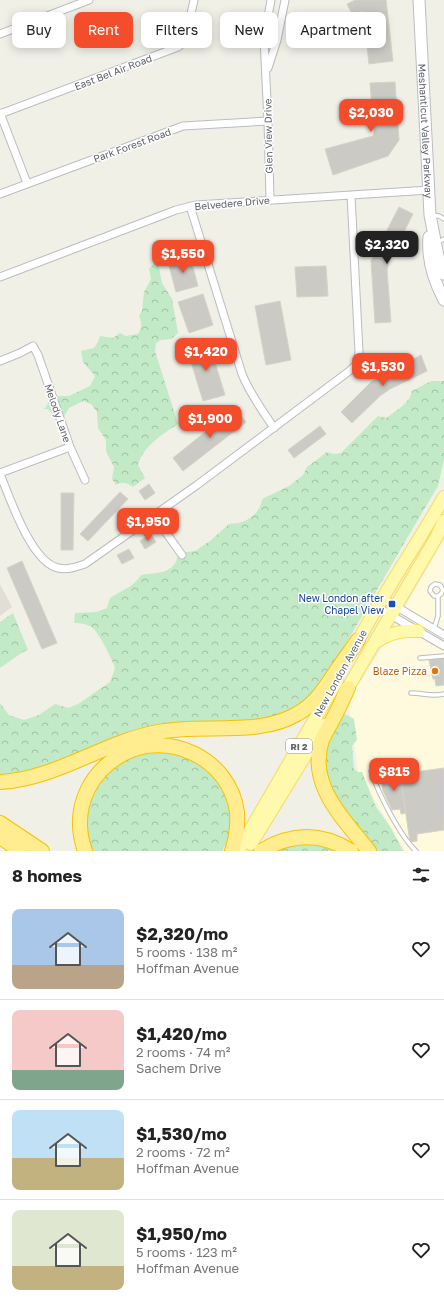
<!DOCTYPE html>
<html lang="en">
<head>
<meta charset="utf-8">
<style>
  body { margin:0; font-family:"Golos Text",sans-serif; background:#f6f6f6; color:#222; height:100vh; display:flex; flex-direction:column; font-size:15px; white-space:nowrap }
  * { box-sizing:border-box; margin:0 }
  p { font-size:13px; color:#767676 }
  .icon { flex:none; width:22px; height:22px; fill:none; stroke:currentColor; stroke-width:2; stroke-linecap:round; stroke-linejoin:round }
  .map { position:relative; height:851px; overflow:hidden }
  .details { display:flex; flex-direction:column; background:#fff; flex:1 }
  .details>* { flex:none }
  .hud { position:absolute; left:12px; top:12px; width:420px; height:36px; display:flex; gap:8px }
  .price { position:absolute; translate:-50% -34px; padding:0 9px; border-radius:8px; background:#f34d2b; color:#fff; font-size:13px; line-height:26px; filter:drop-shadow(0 1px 2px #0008) }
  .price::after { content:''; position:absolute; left:50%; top:24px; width:12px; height:9px; margin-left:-6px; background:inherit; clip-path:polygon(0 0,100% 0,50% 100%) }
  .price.selected { background:#222; color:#fff }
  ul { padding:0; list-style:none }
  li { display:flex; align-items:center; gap:12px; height:100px; padding:0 12px }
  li+li { border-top:1px solid #e0e0e0 }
  li span { display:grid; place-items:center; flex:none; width:112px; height:80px; border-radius:8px; color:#555 }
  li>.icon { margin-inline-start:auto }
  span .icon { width:48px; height:48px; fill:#fffc; stroke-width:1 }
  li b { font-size:17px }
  h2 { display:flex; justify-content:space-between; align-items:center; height:48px; padding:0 12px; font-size:17px }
  .pill { padding:0 14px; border-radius:8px; background:#fff; box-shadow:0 2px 10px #0003; font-size:14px; line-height:36px }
  .pill.selected { background:#f34d2b; color:#fff }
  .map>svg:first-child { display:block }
  .commercial { fill:#fffade }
  .education { fill:#e1dfd5 }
  .forest { fill:url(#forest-crowns) }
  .building { fill:#cccac4; stroke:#d6d3c5 }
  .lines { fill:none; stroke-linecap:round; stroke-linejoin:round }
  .lane-casing { stroke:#b9bcc1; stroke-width:5.5 }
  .street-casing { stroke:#b9bcc1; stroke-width:9 }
  .secondary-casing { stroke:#babdc3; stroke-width:13 }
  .primary-casing { stroke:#fadb57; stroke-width:14 }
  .highway-casing { stroke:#f8c100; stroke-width:16 }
  .lane { stroke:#fff; stroke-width:3.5 }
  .street { stroke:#fff; stroke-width:7 }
  .secondary { stroke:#fff; stroke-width:11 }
  .primary { stroke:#fff9ae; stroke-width:12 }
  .highway { stroke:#ffed90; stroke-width:14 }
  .transit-dot { fill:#1a4fb4; stroke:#fff; stroke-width:1.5 }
  .food-dot { fill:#e8710a; stroke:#fff; stroke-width:1.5 }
  .labels { text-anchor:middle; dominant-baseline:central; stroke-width:3; stroke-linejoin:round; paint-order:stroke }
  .shield { fill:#fff; stroke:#8e9195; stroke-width:1 }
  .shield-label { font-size:9px; font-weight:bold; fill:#5e6268 }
  .street-label { font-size:10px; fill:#5e6268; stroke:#fff }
  .transit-label { font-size:10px; fill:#164399; stroke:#fff; text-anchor:end }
  .food-label { font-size:10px; fill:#c56008; stroke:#fff; text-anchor:end }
</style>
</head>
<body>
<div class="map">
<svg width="444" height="851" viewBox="0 0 444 851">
  <defs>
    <pattern id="forest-crowns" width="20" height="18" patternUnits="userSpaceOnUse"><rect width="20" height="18" fill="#c2eac6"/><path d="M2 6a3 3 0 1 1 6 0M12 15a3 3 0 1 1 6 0" fill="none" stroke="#a1c1a5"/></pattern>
  </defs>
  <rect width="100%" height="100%" fill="#f1f0e7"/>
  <path class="commercial" d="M444,539V851H405L358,772L350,712L351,697L379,652Z"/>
  <path class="education" d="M0,584L12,607L0,616Z"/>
  <path class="forest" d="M158,262L162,283L172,299L178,333L171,339L161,340L156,343L155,351L178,424C163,434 143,446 138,465L145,478L133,487C127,483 123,481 116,485L112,479L114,467L106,451V440L98,428L97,412L91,404L83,401L69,408L60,423L48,409H43L46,407L52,396H69L90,386L95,376L83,362L81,351L94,348L98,342L100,336L113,338L120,333L126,336L138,334C142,327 142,323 139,316L142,311L144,292L151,279L149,268Z
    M431,381H444V459L438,486L410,533L329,673L308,700L289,713L265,720L180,723L27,773L0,775V703L9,715L24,720L39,715L55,704L68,708L78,704L110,682L115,668C111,657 101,637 93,628C88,624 80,623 74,623L75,613L96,612L107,608L110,598C122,590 134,587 141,575C157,572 176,575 178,553L195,551L210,541L229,524C245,524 260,515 262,499L289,486L303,475L307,467L327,452L334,454L341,453L378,416L386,418L389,416C398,409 410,403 412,391Z
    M13,613L28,650L23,652L0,668V622Z
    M343,713L354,719L357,740L352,746L354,769L358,772H362L376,807L391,828L403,851H367L330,802L321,758Z
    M156,745L213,767L238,821L222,851H85L86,795L104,768Z
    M300,839L349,851H266Z"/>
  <path class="building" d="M355,0H386L393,61L369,64L363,11L353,16L347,4Z
    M395,82L399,140L388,156L333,175L325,149L373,136L374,133L370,83Z
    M399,207L413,214L389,262L387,270L391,322L375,323L371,261Z
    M190,256L198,286L176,292L168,262Z
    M326,266L328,296L297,297L295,267Z
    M203,294L213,325L189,333L178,302Z
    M280,301L291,360L266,365L255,306Z
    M209,343L225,395L203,401L187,349Z
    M421,355L427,371L390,389L380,396L352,423L341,412L371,382Z
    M235,408L246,422L183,471L173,458Z
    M320,426L326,434L294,458L288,450Z
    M149,484L155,493L145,500L139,491Z
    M120,492L128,499L88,541L80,534Z
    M61,493H74L73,550H61Z
    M151,534L156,542L145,549L140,541Z
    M129,549L134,558L122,564L117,555Z
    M22,561L57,643L42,649L7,568Z
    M444,658V685L436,686L435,679H433L429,660Z
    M444,768V830L417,834V841L410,842L400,774Z
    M400,774L406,813L401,814L400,809L392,810L383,791L381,777Z"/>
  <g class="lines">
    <defs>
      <path id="lane" d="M431,215L439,216L444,219
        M436,243L444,239
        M434,629L438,616V596L441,594L443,590L440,585L435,584L431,587L430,591L434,596H438
        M420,658L444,656
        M411,693C422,693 432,697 444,694
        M371,771C378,793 400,836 416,851"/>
      <path id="street" d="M0,34L89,0
        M268,68L277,40L285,0
        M0,113L27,183
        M0,114L178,47L185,41L194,0
        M0,194L183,126L268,121
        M270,200L268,121L264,39L271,0
        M190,206L242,374C250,394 262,410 274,428
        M0,277L176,210L196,205L429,190
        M0,361L20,353L33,346L38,355L70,447L85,480
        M0,473L70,447
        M0,474C10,498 31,562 58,568C68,570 76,567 85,564L197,485L348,372L357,364L359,352L351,195
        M154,516L182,555
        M382,598L444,635
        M377,607L444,646"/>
      <g id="secondary">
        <path id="s1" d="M419,0L430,215L438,256L444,274"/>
        <path d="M429,237C427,259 434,281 444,300"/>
      </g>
      <path id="primary" d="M376,642C390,633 402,630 418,631
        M354,649C381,596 415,548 444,497
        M343,696L436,538L444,521
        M251,844L324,725
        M238,851L337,681"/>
      <path id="highway" d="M348,688C343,699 338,710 332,721C329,727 325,733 322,740C307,785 344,819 369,851
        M0,782C57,779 103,742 158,732C202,723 258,737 297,714C317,703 326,686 339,667C345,658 352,649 358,640
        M0,823L42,851
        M0,837L21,851
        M85,851C78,831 78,809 88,789C95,775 107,763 121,755C167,729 230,758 237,812C238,825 236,839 232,851
        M261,851C291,833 321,832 351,851"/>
    </defs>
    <use href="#lane" class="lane-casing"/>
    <use href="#street" class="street-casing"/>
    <use href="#secondary" class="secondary-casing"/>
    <use href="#primary" class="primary-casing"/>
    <use href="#highway" class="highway-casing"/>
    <use href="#lane" class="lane"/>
    <use href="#street" class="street"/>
    <use href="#secondary" class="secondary"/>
    <use href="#primary" class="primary"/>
    <use href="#highway" class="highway"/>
  </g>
  <rect class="transit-dot" x="388" y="600" width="8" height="8" rx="2"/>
  <circle class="food-dot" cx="435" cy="671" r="4"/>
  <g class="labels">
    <rect class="shield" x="286" y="739" width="26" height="14" rx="3"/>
    <g class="shield-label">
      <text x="299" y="746">RI 2</text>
    </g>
    <g class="street-label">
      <text transform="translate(113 72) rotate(-21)">East Bel Air Road</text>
      <text stroke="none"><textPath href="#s1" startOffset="131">Meshanticut Valley Parkway</textPath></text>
      <text transform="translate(268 136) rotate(-91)">Glen View Drive</text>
      <text transform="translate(132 145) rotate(-20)">Park Forest Road</text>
      <text transform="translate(232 203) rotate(-5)">Belvedere Drive</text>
      <text transform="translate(58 413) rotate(71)">Melody Lane</text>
      <text transform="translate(340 673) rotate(-61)">New London Avenue</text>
    </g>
    <g class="transit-label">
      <text x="384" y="598">New London after<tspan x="384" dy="12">Chapel View</tspan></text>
    </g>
    <g class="food-label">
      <text x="427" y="671">Blaze Pizza</text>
    </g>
  </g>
</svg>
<b class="price" style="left:371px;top:133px">$2,030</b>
<b class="price selected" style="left:387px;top:265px">$2,320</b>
<b class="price" style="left:183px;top:274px">$1,550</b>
<b class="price" style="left:206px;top:372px">$1,420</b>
<b class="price" style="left:383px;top:387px">$1,530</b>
<b class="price" style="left:210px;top:439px">$1,900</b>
<b class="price" style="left:148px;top:542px">$1,950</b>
<b class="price" style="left:394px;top:792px">$815</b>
<div class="hud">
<a class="pill">Buy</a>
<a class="pill selected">Rent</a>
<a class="pill">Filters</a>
<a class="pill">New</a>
<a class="pill">Apartment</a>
</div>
</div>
<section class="details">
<h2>8 homes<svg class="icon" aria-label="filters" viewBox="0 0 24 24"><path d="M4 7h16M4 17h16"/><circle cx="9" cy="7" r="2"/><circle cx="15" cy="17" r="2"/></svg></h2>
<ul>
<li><span style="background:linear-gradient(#a9c7e8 70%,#b9a48a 0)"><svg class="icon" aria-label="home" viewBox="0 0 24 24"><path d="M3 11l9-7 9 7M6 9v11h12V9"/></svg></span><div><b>$2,320/mo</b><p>5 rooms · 138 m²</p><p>Hoffman Avenue</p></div><svg class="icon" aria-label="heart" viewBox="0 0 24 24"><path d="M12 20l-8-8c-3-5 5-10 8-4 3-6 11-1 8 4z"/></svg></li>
<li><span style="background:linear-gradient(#f6c9c9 75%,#7fa58c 0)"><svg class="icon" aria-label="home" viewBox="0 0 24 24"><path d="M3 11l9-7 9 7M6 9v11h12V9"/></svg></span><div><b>$1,420/mo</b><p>2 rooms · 74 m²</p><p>Sachem Drive</p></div><svg class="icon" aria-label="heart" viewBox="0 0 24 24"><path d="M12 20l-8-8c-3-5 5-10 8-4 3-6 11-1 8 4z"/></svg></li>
<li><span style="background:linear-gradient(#bfe0f5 60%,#c2b280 0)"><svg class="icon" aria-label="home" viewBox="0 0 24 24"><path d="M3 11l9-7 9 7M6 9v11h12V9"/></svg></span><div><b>$1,530/mo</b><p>2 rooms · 72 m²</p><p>Hoffman Avenue</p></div><svg class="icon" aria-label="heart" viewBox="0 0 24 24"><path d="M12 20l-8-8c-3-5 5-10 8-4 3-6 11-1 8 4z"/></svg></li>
<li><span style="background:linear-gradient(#dfe7d0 70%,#c2b280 0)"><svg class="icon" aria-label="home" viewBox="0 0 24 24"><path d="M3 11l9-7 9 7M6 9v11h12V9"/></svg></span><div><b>$1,950/mo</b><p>5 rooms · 123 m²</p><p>Hoffman Avenue</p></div><svg class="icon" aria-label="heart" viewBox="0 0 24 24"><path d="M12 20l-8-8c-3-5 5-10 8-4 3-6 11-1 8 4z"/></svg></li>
</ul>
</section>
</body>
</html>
